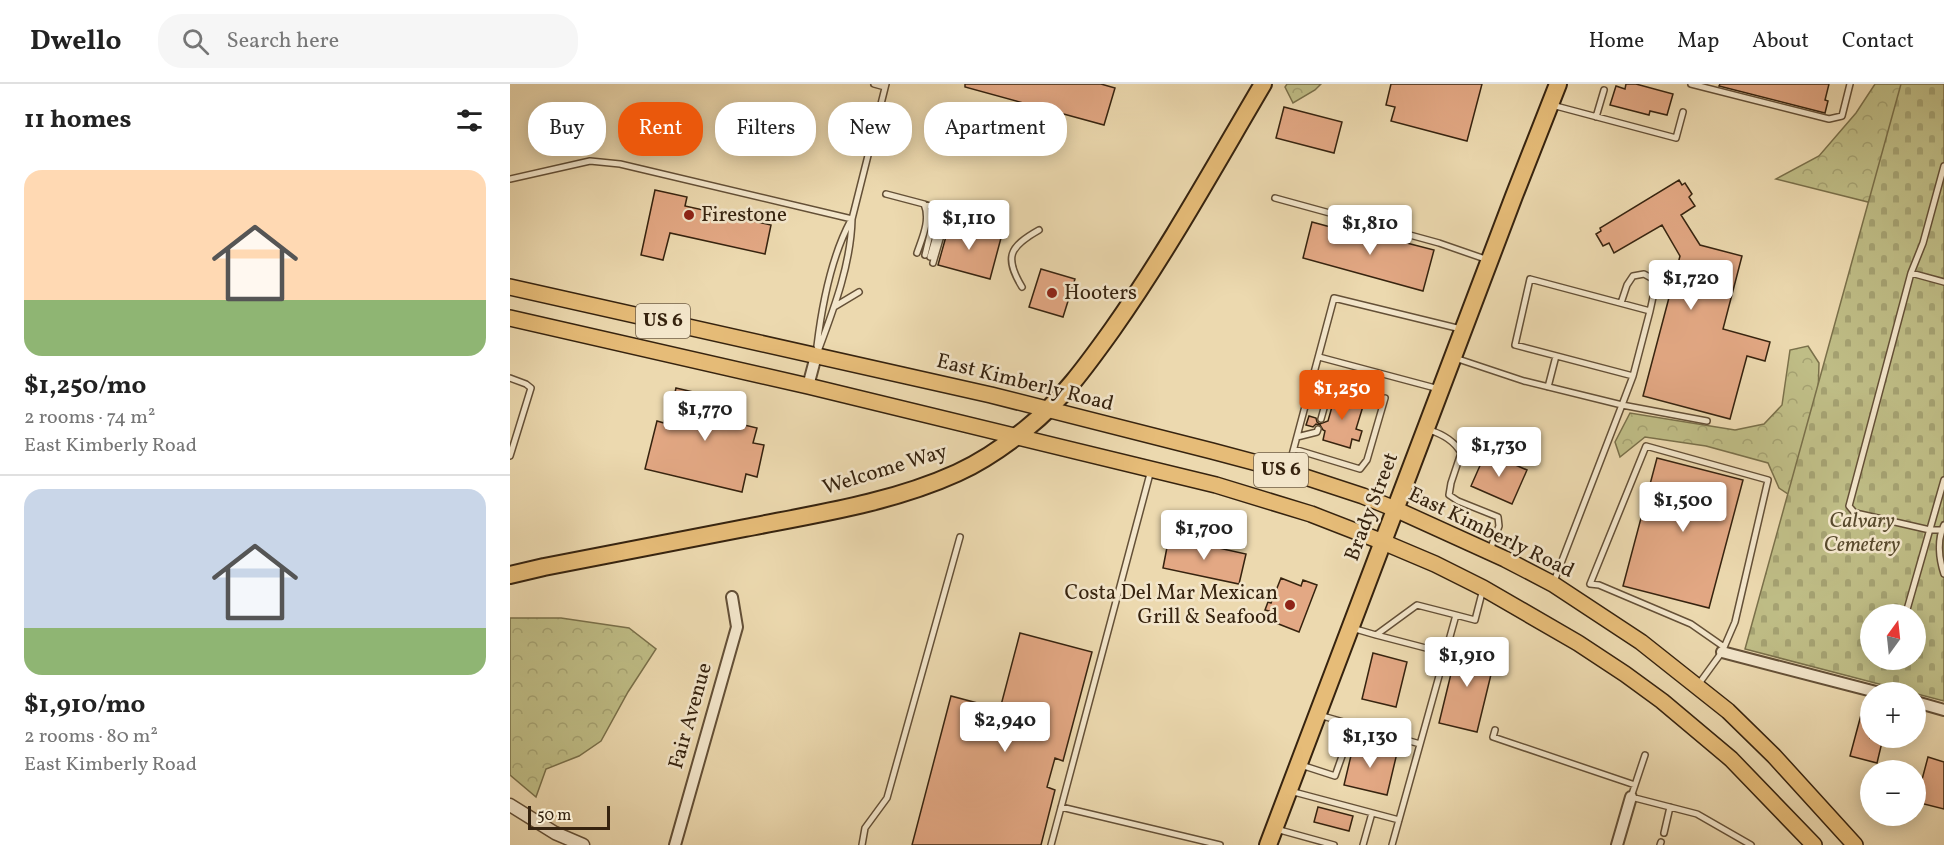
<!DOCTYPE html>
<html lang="en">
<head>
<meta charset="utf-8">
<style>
  body { margin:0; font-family:Vollkorn,serif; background:#f6f6f6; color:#222; height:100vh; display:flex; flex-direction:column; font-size:22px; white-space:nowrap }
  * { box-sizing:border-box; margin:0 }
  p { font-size:20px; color:#767676 }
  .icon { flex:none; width:33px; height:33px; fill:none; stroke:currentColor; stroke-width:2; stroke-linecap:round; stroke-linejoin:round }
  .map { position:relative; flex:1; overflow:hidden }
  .drawer { display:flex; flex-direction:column; background:#fff; width:510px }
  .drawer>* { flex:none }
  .top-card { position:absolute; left:18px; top:18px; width:570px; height:54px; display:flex; gap:12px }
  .needle { width:39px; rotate:15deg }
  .controls { position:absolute; left:1350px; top:520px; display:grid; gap:12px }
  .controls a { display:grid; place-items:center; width:66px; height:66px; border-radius:50%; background:#fff; box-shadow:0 3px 15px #0003; font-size:30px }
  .scale { position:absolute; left:18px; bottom:15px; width:82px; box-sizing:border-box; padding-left:6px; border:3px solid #36230f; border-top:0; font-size:16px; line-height:21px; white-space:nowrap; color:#36230f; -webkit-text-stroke:4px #f3e6cb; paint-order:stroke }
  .price { position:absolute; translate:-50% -51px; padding:0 14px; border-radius:6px; background:#fff; color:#222; font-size:20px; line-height:39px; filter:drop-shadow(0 2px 3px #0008) }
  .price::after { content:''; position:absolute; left:50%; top:36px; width:18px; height:14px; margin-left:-9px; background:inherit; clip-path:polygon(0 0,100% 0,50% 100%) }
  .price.selected { background:#ea580c; color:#fff }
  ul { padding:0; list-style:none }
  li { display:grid; align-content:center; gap:12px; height:318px; padding:0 24px }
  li+li { border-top:2px solid #e0e0e0 }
  li span { display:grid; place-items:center; height:186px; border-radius:18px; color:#555 }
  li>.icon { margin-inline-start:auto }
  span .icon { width:108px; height:108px; fill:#fffc; stroke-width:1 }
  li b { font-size:26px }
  h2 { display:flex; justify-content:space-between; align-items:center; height:72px; padding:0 24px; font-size:26px }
  .pill { padding:0 21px; border-radius:24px; background:#fff; box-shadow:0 3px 15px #0003; font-size:21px; line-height:54px }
  .pill.selected { background:#ea580c; color:#fff }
  header { display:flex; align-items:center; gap:36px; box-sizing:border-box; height:84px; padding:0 30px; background:#fff; border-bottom:2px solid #e0e0e0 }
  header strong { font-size:28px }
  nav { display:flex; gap:33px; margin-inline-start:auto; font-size:21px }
  .search { width:420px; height:54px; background:#f6f6f6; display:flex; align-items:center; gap:15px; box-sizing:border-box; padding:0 21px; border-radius:24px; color:#767676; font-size:22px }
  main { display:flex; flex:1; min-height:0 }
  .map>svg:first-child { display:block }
  .forest { fill:url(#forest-crowns); stroke:#7a704a; stroke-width:1.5 }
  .cemetery { fill:url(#cemetery-stones); stroke:#7a704a; stroke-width:1.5; fill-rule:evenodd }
  .building { fill:#e3a884; stroke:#36230f; stroke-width:1.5 }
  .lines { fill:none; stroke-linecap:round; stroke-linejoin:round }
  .service-casing { stroke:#645037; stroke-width:8 }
  .minor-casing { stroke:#645037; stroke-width:14 }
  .tertiary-casing { stroke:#645037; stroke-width:15 }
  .primary-casing { stroke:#36230f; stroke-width:18 }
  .trunk-casing { stroke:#36230f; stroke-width:20 }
  .service { stroke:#f3e6cb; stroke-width:5 }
  .minor { stroke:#f3e6cb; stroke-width:10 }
  .tertiary { stroke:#f3e6cb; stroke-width:12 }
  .primary { stroke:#e6bc78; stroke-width:15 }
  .trunk { stroke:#e6bc78; stroke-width:16 }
  .poi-dot { fill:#8f2418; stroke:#f3e6cb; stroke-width:2 }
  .labels { text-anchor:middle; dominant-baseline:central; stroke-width:5; stroke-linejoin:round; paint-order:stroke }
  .shield { fill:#f3e6cb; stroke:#6f5e47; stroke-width:1.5 }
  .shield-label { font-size:20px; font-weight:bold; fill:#36230f }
  .poi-label { font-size:21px; fill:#36230f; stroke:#f3e6cb; text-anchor:start }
  .street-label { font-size:21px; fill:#36230f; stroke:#f3e6cb }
  .park-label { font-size:21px; font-style:italic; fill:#584a2d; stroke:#f3e6cb }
</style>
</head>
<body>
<header>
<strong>Dwello</strong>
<div class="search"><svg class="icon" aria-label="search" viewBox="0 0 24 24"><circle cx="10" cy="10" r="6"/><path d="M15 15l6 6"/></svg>Search here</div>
<nav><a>Home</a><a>Map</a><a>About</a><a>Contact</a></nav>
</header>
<main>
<section class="drawer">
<h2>11 homes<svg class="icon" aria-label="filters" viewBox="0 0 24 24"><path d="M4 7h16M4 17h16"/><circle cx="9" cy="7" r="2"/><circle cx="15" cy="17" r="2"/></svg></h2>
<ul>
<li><span style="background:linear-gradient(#ffd9b3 70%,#8fb573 0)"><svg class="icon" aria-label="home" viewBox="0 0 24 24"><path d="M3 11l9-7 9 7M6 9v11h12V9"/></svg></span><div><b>$1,250/mo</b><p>2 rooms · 74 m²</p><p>East Kimberly Road</p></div></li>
<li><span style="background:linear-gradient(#c9d6e8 75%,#8fb573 0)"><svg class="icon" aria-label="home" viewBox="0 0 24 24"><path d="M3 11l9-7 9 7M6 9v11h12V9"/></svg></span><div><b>$1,910/mo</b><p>2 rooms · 80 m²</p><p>East Kimberly Road</p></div></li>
</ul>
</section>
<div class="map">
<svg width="1434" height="761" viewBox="0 0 1434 761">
  <defs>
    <pattern id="forest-crowns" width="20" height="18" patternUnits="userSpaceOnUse" patternTransform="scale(1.5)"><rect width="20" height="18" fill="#bfbd86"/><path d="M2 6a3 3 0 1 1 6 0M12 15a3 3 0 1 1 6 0" fill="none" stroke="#a5a272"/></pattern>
    <pattern id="cemetery-stones" width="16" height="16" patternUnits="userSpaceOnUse" patternTransform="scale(1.5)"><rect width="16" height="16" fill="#bfbd86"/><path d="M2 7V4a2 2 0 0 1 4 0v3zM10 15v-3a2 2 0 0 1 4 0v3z" fill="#a5a272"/></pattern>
  </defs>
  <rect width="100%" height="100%" fill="#ecd9af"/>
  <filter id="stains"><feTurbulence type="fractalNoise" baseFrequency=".00333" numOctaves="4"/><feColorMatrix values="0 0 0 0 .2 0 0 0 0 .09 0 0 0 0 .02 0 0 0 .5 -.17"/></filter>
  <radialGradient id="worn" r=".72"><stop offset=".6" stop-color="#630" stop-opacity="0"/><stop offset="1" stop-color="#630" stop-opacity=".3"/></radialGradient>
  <path class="forest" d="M777,0H811L805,6L783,19L775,3Z
    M1365,0H1401L1366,120L1266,95L1309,72L1346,29Z
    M1298,262L1309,279L1307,348L1293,420L1269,404L1258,379L1196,362L1135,353L1110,373L1105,358L1120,329L1225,346L1254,340L1272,321L1280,266Z
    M0,534H51L119,544L146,565L118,608L91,657L69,672L36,685L26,713L0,691Z"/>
  <path class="cemetery" d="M1391,0H1434V617L1235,565ZM1360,531H1406V576H1360Z"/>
  <path class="building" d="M455,0H591L605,4L594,41L455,3Z
    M881,0H972L957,57L881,37L885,23L876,21Z
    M1116,0H1126L1163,10L1157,31L1140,27L1139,31L1100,21L1106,2L1115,5Z
    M1210,0H1319L1315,16L1318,17L1315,29L1209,2Z
    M774,23L832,38L824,69L766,54Z
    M1169,96L1172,101L1175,99L1182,110L1179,113L1185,122L1171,131L1190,161L1232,172L1213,245L1260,258L1255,277L1237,272L1220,335L1133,312L1170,172L1152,141L1104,169L1099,159L1093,162L1086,150L1091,147L1090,144Z
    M145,106L177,113L175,122L261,141L255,170L160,149L153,176L131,171Z
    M802,138L880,159L881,155L924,166L913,207L793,174Z
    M437,139L491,154L480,195L428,181L437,149Z
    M531,185L565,195L553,233L519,223Z
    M166,304L235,320L230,340L247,344L243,359L254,361L247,393L236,390L232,408L135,385L147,337L154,339L158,320L162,321Z
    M835,308L847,312L846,316L854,319L846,345L852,347L849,357L842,355L840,364L813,356L815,347L813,346L810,341L806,340L803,343L796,341L799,332L806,334L807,338L810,340L818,337L825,312L833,314Z
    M976,368L1017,386L1002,420L961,402Z
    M1147,374L1233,396L1199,524L1113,502Z
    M659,453L736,470L729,500L653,484Z
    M771,494L791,502L793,496L807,501L789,548L756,535L759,527L755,526L758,518L761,519Z
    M510,549L582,568L553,677L545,674L537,703L545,706L531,761H402L441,612L490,625Z
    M948,561L986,570L967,648L929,639Z
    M863,569L897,578L886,623L852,615Z
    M1351,631L1360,633V654H1373L1367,679L1340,672Z
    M844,659L887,669L877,711L834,701Z
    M1418,673L1434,678V725L1406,718Z
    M808,723L843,732L839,747L804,738Z"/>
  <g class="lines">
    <defs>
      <path id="service" d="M364,0L375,3
        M1181,0L1319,35L1332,32L1340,0
        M1042,21L1166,54L1173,28
        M1086,33L1094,6
        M0,95L80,77L110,80L342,135
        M376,110L414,120C421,136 412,154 407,169
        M765,114L929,159L978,176
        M414,120L423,123L424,134L415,171
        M420,173L431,135L427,127L423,123
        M423,179L432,148L431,136
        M1401,189L1434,198
        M512,203C494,173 499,163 529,146
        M1111,219L1117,201L1123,192L1134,190L1143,195L1145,204L1140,227
        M324,223L349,208
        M307,262C312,221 321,173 341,136
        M307,270C323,227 341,181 342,135L376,0
        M809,273L929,305
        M945,274L1014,297L1112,321L1043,500
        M1123,292L1005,261L1020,195L1140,227L1123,292L1112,321L1197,337
        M0,294L16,300L21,304L0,372
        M1038,303L1046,272
        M811,335L821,299
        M919,346C932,350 944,356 951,369L941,399L939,411L948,417L988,433L989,442L980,466
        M787,353L807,348L808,345
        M784,365L850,385L857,376L875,314
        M778,386L824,214L951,245
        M1434,441C1427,456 1429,475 1434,490
        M1432,446H1420L1350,430L1344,428L1339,422L1401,189L1413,159L1434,82
        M1396,529L1434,396
        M842,544L866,551
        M935,569L866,551L907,521L946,531
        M1188,601L1212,568L1225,538L1258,396L1136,362L1080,500L1089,501L1181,540L1214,563
        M809,631L910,660
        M985,646L983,653L1125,701
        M1135,671L1121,713L1187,730L1241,761
        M791,681L825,692L843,641
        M780,707L889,736
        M551,723L710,761
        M766,745L824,761
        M1154,749L1160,723
        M352,761L355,744L377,714L450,453
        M541,761L641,386
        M853,761L862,729
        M882,761L946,531L965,536L973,505
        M1150,761L1151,758"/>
      <path id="minor" d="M298,302L306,272
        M1212,568L1370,609
        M1406,618L1434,626
        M165,761L227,543L222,513
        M1107,761L1121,713"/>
      <path id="tertiary" d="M0,721L45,749L73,761"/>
      <path id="primary" d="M0,203L481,311L702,367L777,387L853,412L885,425L995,475L1043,500L1131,558L1218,627L1264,672L1345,761
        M0,234L298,302L706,401L801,430L873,458L925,480L973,504L1068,559L1115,590L1152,617L1221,675L1304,761"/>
      <path id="trunk" d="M0,491L34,483C101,470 168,457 235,444C306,430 381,419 447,389C471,378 496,361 517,344C551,317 577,281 602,246C657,168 704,83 753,0
        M758,761L1004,112L1048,0"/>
    </defs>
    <use href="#service" class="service-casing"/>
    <use href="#minor" class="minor-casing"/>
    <use href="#tertiary" class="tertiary-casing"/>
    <use href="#primary" class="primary-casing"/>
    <use href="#trunk" class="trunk-casing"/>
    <use href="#service" class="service"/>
    <use href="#minor" class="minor"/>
    <use href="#tertiary" class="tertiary"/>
    <use href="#primary" class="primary"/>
    <use href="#trunk" class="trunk"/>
  </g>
  <g class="poi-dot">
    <circle cx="179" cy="131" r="6"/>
    <circle cx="542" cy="209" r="6"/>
    <circle cx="780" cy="521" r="6"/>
  </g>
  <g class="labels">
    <g class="shield">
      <rect x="126" y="220" width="54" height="34" rx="4.5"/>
      <rect x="744" y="369" width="54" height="34" rx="4.5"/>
    </g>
    <g class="shield-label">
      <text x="153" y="237">US 6</text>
      <text x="771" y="386">US 6</text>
    </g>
    <g class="poi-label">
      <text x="191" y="131">Firestone</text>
      <text x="554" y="209">Hooters</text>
      <text x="768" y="509" text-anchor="end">Costa Del Mar Mexican<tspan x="768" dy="24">Grill &amp; Seafood</tspan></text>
    </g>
    <g class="street-label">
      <text transform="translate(515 299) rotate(14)">East Kimberly Road</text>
      <text transform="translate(375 386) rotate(-17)">Welcome Way</text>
      <text transform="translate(862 423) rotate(-69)">Brady Street</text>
      <text transform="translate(981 449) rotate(26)">East Kimberly Road</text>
      <text transform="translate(181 632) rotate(-74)">Fair Avenue</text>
    </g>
    <g class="park-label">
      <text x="1352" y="437">Calvary<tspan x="1352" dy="24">Cemetery</tspan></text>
    </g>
  </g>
  <rect width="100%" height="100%" filter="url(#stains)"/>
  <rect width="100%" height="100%" fill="url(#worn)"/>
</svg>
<div class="controls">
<a><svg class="needle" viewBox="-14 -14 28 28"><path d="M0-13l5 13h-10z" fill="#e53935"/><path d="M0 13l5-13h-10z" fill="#767676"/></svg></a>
<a>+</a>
<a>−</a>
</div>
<div class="scale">50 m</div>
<b class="price" style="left:459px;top:167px">$1,110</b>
<b class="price" style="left:860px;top:172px">$1,810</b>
<b class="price" style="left:1181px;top:227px">$1,720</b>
<b class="price selected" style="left:832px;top:337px">$1,250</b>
<b class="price" style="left:195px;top:358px">$1,770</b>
<b class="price" style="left:989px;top:394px">$1,730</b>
<b class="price" style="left:1173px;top:449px">$1,500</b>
<b class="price" style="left:694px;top:477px">$1,700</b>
<b class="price" style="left:957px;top:604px">$1,910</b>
<b class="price" style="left:495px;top:669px">$2,940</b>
<b class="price" style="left:860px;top:685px">$1,130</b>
<div class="top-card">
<a class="pill">Buy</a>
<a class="pill selected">Rent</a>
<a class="pill">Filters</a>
<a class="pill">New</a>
<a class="pill">Apartment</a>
</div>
</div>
</main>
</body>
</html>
